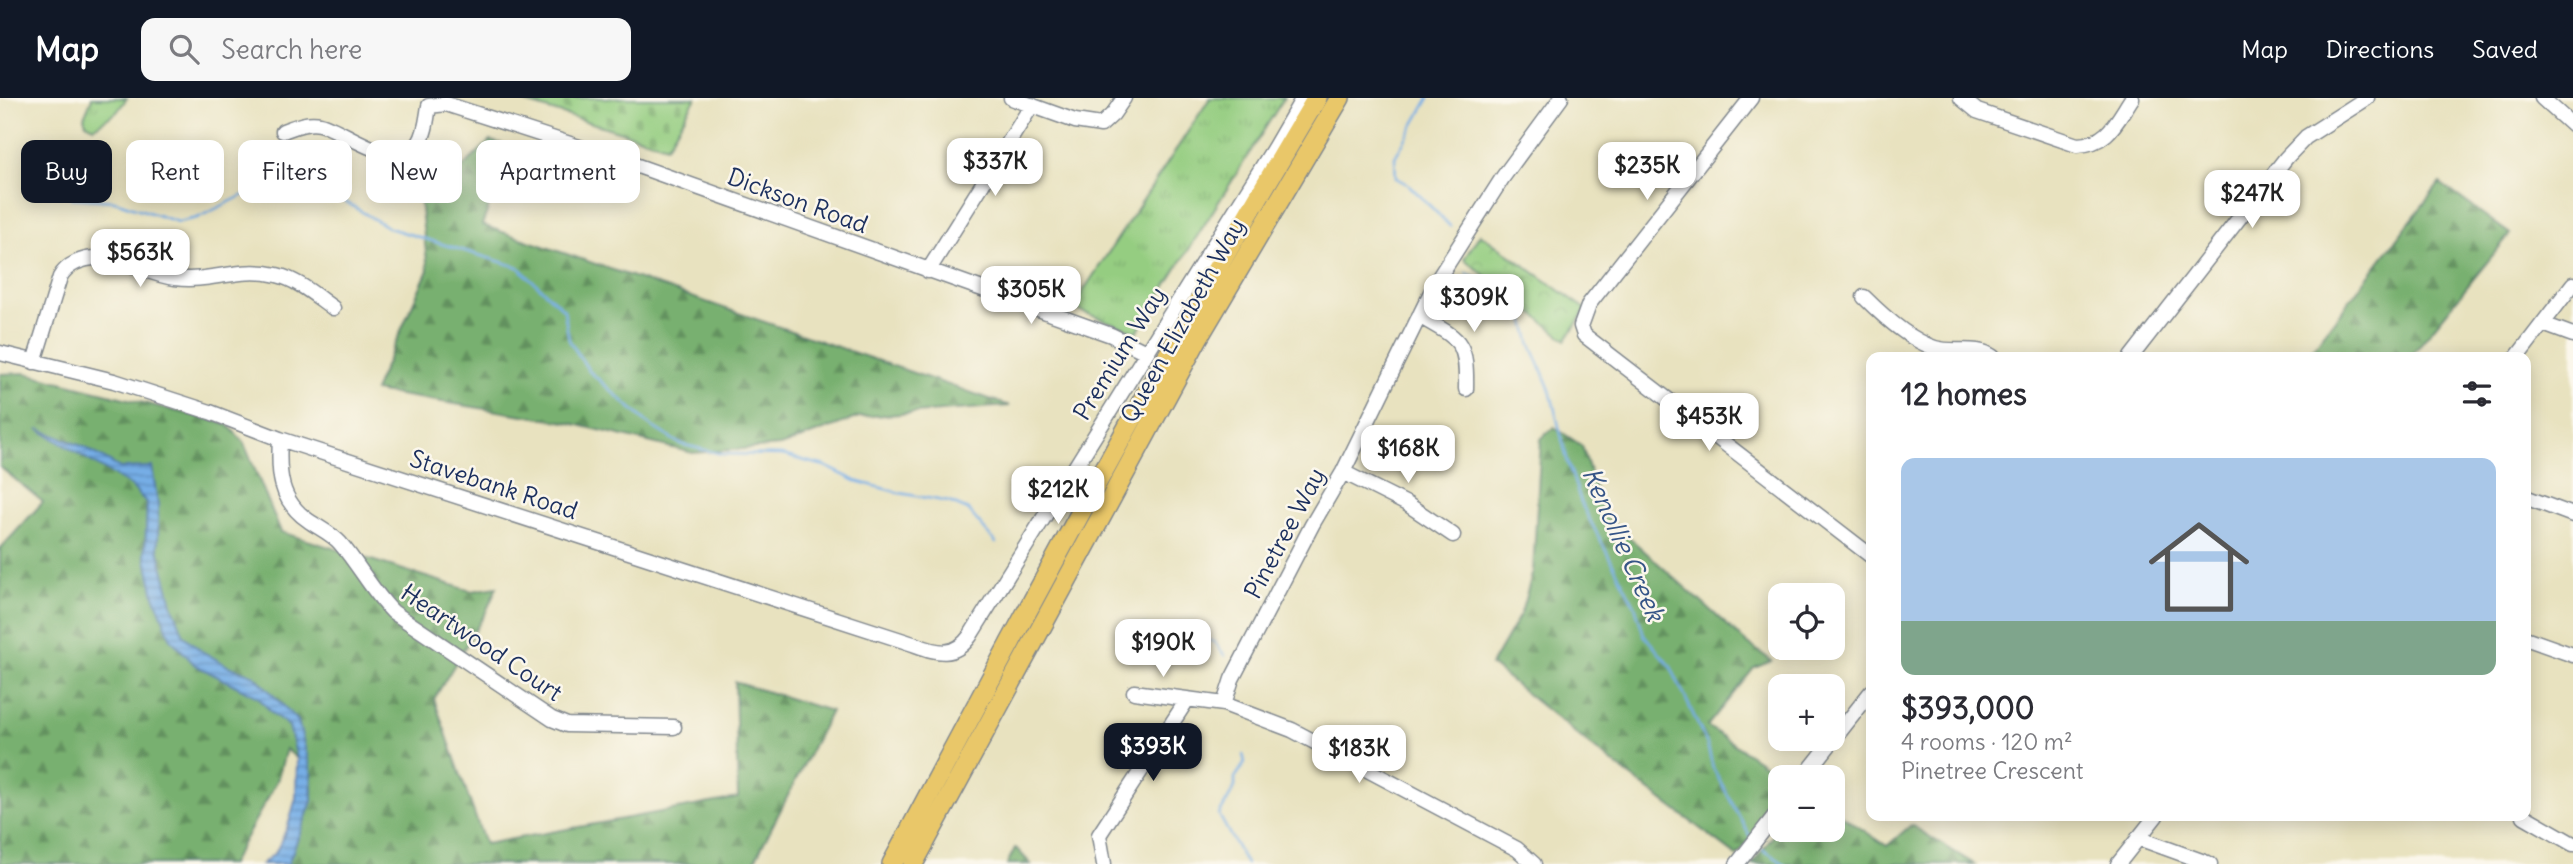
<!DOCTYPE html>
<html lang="en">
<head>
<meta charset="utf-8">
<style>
  body { margin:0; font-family:Delius,sans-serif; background:#f7f7f7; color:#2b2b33; height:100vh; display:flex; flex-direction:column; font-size:26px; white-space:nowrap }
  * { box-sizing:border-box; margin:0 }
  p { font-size:23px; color:#7c7c81 }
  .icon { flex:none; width:38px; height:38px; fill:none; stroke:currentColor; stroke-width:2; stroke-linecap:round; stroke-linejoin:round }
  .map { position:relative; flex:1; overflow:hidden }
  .side { position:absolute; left:1866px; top:254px; width:665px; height:469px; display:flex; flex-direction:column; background:#fff; border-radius:14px; box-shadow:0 4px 18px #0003 }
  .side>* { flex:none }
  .hud { position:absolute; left:21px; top:42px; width:665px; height:63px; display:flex; gap:14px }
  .buttons { position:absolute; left:1768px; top:485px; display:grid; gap:14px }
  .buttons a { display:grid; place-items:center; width:77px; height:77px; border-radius:14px; background:#fff; box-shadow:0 4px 18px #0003; font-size:35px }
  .price { position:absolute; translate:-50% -60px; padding:0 16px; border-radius:14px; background:#fff; color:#222; font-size:23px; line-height:46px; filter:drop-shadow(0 2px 4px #0008) }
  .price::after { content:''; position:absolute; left:50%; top:42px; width:21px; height:16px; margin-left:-10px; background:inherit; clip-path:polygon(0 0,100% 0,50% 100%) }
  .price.selected { background:#111827; color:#fff }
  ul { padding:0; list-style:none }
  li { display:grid; align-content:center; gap:14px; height:371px; padding:0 35px }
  li span { display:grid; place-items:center; height:217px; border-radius:14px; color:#555 }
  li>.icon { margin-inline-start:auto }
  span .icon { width:126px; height:126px; fill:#fffc; stroke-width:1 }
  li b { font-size:30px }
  h2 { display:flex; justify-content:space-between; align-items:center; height:84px; padding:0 35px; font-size:30px }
  .tag { padding:0 24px; border-radius:14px; background:#fff; box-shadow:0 4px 18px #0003; font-size:24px; line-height:63px }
  .tag.selected { background:#111827; color:#fff }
  header { display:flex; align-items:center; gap:42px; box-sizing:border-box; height:98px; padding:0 35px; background:#111827; color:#fff }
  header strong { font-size:33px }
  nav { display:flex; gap:38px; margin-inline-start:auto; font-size:24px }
  .search { width:490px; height:63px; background:#f7f7f7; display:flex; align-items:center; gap:18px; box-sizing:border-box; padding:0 24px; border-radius:14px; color:#7c7c81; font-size:26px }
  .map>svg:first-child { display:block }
  .grass { fill:url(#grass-tufts); stroke:#587e70; stroke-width:2 }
  .forest { fill:url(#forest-firs); stroke:#4a7066; stroke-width:2 }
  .cemetery { fill:url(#cemetery-stones); stroke:#587e70; stroke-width:2 }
  .park { fill:url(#park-crowns); stroke:#587e70; stroke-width:2 }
  .water { fill:url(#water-rules); stroke:#486ea2; stroke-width:2 }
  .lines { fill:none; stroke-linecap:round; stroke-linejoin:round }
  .stream { stroke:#76aee6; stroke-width:2.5 }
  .minor-casing { stroke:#82888e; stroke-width:17 }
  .highway-casing { stroke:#82888e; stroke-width:22 }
  .minor { stroke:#fff; stroke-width:14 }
  .highway { stroke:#e9c769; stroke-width:19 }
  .labels { text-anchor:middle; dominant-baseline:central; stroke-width:5; stroke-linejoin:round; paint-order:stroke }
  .street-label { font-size:24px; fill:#1b2f5e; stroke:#fbf7ec }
  .water-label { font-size:26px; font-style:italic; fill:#365587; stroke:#fbf7ec }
</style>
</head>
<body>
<header>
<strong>Map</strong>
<div class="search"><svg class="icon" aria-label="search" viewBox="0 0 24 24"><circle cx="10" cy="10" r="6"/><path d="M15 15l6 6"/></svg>Search here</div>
<nav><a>Map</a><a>Directions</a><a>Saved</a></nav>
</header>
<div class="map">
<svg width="2573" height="766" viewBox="0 0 2573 766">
  <defs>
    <pattern id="grass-tufts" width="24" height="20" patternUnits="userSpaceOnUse" patternTransform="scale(1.75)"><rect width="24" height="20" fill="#95cd81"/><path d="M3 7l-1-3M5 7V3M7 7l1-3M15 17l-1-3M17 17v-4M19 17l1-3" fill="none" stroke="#80b072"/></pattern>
    <pattern id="forest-firs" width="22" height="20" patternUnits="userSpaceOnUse" patternTransform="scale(1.75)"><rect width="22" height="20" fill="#78b06f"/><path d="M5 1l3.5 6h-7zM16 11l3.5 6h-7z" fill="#62905e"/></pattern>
    <pattern id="cemetery-stones" width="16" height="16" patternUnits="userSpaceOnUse" patternTransform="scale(1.75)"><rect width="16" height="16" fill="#95cd81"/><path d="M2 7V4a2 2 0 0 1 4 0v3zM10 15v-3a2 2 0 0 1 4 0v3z" fill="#80b072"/></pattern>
    <pattern id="park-crowns" width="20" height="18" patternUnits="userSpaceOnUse" patternTransform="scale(1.75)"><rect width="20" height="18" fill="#95cd81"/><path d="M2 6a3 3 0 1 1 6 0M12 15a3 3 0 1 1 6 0" fill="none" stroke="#80b072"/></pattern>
    <pattern id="water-rules" width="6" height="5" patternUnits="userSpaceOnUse" patternTransform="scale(1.75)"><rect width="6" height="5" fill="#76aee6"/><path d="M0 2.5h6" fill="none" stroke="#608ebe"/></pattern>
  </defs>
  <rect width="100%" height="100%" fill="#fbf7ec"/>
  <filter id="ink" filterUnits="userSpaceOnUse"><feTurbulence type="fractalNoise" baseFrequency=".0143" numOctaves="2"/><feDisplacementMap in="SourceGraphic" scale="14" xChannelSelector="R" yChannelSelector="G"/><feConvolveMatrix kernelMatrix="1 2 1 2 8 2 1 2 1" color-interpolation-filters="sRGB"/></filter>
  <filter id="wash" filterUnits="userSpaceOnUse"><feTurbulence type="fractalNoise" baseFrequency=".00686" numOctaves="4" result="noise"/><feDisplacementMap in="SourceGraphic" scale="28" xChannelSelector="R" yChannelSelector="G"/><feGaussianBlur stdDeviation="1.57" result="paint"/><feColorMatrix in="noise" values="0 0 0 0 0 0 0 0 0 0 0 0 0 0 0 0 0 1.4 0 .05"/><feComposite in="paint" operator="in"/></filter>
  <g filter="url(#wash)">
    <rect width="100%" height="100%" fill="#e8e2bf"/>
    <path class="grass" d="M92,0H127L117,14L94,29L86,25L84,19Z
      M1210,0H1284L1137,234L1072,210Z"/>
    <path class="forest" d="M490,43L512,48L482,127L1010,308L859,319L780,348L693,355L566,324L374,293L428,172L420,103L435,95Z
      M2440,85L2510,136L2410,259H2306Z
      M25,275L227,326L243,343L281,434L471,493L497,489L486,514L434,601L485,746L738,700L735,584L831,613L753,766H288L312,703L311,673L286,651L277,683L231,766H0V451L43,404L0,369V276Z
      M1554,329L1582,348L1603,416L1747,545L1772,563L1754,570L1707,628L1783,679H1780V703L1737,758L1610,663L1491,567L1521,515L1533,473L1541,341Z
      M1832,711L1887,748L1911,727L1974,766H1752L1780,729V732H1832Z
      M1015,750H1016L1031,766H1007Z"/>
    <path class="cemetery" d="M510,0H696L667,48Z"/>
    <path class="park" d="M1480,136L1586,211L1566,242L1464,161Z"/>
    <path class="water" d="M38,331L84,349L120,370L152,369L158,407V451L172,506L184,538L200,552L228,568L255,578L298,623L311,673L312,703L288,766H262L276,754L288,728L296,700L297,660L289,628L272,615L258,599L195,567L171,541L154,497L145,457L147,405L131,388Z"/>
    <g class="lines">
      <path class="stream" d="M1429,0L1395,59L1396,80L1409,87L1450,128
        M71,100L115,103L178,124L197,120L264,87L297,81L344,103L389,130L518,169L564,212L569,242L589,273L651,328L680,346L722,356L782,357L825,368L856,383L900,395L949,404L968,412L996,445
        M1466,175L1496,191L1523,215L1530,244L1550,292L1568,365L1582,407L1635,508L1644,537L1671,569L1707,646L1713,670L1751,740
        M1142,527L1215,544L1225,558
        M1243,656L1245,665L1235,680V689L1219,717L1246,766
        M1762,751L1785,766"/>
    </g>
  </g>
  <g filter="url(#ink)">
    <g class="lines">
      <defs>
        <path id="minor" d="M1011,0L1075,23L1101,27L1113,16L1124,0
          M1751,0L1589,206L1581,228L1584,237L1871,458
          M1961,0L1977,13L2077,47C2108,46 2116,24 2132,0
          M2542,0L2573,28
          M283,33C294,29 308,23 320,26C345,32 398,77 419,45C426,35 427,19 429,8L446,6L635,67L1111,237L1146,254
          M928,173L1032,7
          M1864,199C1883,218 1909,242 1935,250C1954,256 1976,247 1993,259
          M1419,218C1460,242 1467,241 1466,291
          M2543,226L2573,237
          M0,255L114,283L210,314L280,341L904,543C930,551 951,565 970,538L1274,50L1303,0
          M2131,259L2286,60L2306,39L2367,0
          M2517,259L2573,186
          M34,264L60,179C67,166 83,160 97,160C122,159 149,177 175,180C211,185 239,168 277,177C298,182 316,198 333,210
          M280,341C278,374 279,403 309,423C319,430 332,436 340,445C359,467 372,493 393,514L552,621L567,627L674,629
          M1343,374L1407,406L1453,437
          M2525,399L2573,417
          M2525,540L2573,557
          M1134,594L1224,606L1292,632L1517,751L1534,766
          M1224,606L1232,581L1312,427L1343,374L1436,184L1503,79L1561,0
          M1804,679L1871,594
          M2524,718L2573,746
          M2138,740L2210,766
          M1104,766L1099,737L1187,602
          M1737,766L1780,711
          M2118,766L2156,718"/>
        <path id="highway" d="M892,766C1029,508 1167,250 1317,0
          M913,766L1198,240L1340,0"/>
      </defs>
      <use href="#minor" class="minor-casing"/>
      <use href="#highway" class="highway-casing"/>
      <use href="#minor" class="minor"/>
      <use href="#highway" class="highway"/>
    </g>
  </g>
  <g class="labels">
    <g class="street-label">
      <text transform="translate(798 102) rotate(20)">Dickson Road</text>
      <text transform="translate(1182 222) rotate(-61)">Queen Elizabeth Way</text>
      <text transform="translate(1119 255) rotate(-58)">Premium Way</text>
      <text transform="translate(494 386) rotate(18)">Stavebank Road</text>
      <text transform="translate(1284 435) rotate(-62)">Pinetree Way</text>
      <text transform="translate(482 544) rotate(34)">Heartwood Court</text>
    </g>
    <g class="water-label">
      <text transform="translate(1624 446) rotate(66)">Kenollie Creek</text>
    </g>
  </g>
</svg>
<div class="buttons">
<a><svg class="icon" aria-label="locate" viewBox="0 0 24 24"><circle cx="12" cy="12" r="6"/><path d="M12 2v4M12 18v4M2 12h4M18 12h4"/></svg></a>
<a>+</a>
<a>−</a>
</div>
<b class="price" style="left:995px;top:100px">$337K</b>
<b class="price" style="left:1647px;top:104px">$235K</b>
<b class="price" style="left:2252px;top:132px">$247K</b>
<b class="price" style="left:140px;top:191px">$563K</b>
<b class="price" style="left:1031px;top:228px">$305K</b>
<b class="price" style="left:1474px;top:236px">$309K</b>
<b class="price" style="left:1709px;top:355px">$453K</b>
<b class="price" style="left:1408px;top:387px">$168K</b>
<b class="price" style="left:1058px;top:428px">$212K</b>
<b class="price" style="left:1163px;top:581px">$190K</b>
<b class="price selected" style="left:1153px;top:685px">$393K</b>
<b class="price" style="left:1359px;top:687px">$183K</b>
<div class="hud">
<a class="tag selected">Buy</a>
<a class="tag">Rent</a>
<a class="tag">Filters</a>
<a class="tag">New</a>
<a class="tag">Apartment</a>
</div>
<section class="side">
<h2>12 homes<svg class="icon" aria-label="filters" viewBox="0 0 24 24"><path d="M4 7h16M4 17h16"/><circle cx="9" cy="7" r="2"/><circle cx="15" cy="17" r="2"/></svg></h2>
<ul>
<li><span style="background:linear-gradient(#a9c7e8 75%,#7fa58c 0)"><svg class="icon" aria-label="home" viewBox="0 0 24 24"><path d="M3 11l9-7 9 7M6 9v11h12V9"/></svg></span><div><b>$393,000</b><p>4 rooms · 120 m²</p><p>Pinetree Crescent</p></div></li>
</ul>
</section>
</div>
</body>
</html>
